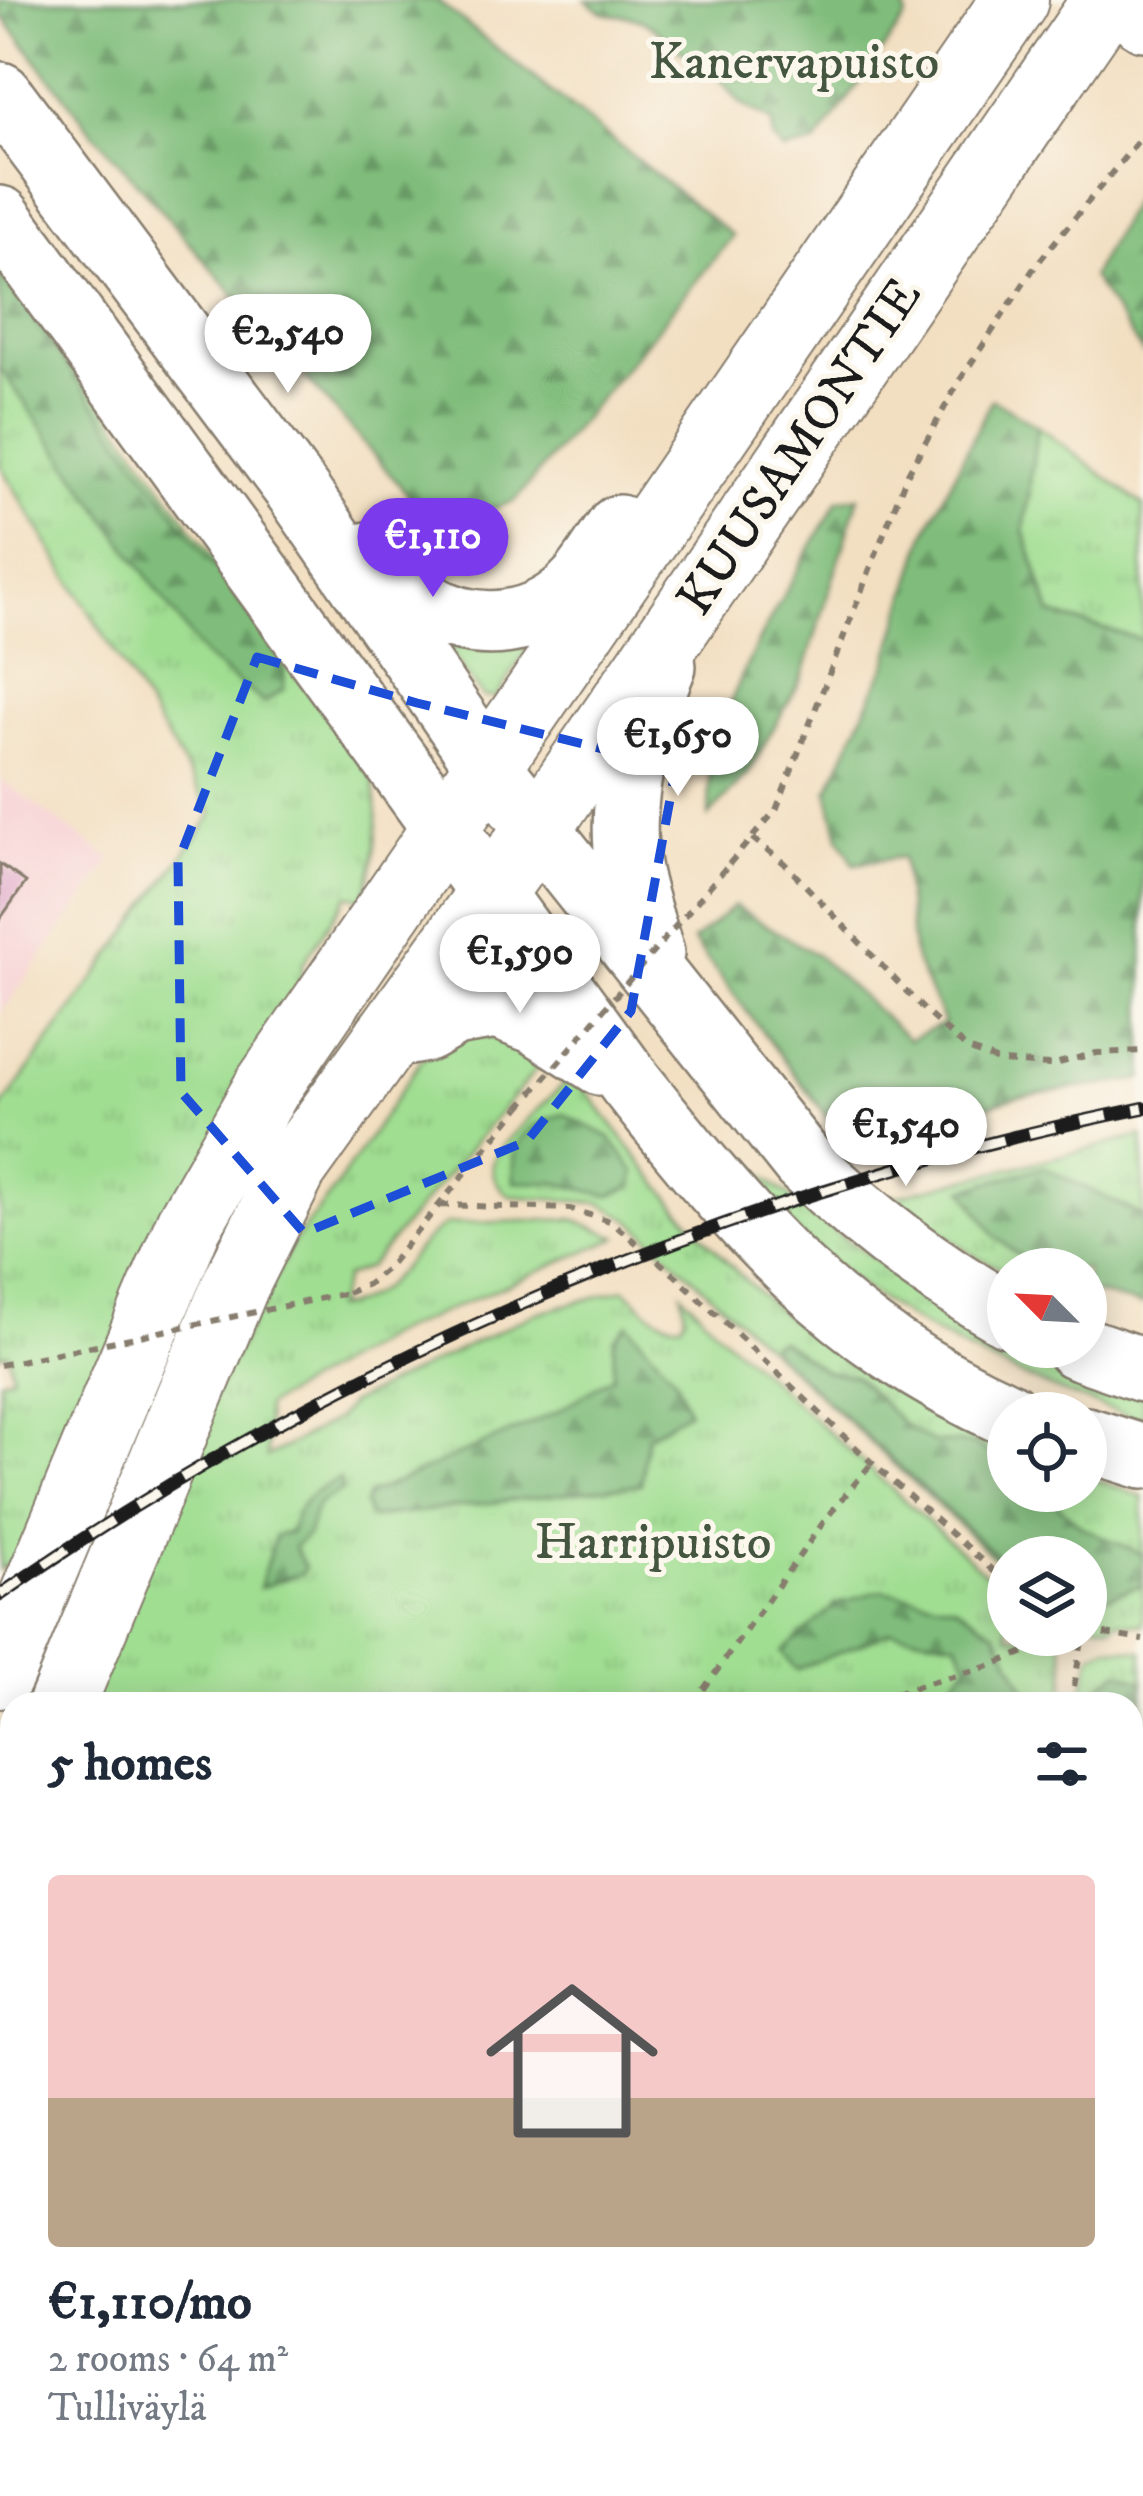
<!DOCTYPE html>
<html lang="en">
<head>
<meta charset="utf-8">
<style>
  body { margin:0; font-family:"IM FELL DW Pica",serif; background:#f2f2f3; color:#1f2937; height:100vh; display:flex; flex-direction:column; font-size:45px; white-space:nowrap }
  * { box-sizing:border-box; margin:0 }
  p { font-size:39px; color:#747a83 }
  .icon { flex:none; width:66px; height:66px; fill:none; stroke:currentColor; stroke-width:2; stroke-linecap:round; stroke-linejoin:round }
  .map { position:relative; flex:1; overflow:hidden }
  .sheet { position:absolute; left:0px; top:1692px; width:1143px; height:804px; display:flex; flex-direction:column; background:#fff; border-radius:36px 36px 0 0; box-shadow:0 6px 30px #0003 }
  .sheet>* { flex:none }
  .needle { width:78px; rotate:294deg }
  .controls { position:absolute; left:987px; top:1248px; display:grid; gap:24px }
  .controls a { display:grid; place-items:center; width:120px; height:120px; border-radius:50%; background:#fff; box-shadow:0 6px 30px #0003; font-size:60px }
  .price { position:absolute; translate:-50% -102px; padding:0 27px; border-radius:42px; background:#fff; color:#222; font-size:39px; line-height:78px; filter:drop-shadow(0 3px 6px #0008) }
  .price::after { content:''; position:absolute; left:50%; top:72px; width:36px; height:27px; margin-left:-18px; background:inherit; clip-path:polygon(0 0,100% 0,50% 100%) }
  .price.selected { background:#7c3aed; color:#fff }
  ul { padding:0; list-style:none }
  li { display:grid; align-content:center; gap:24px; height:636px; padding:0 48px }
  li span { display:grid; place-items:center; height:372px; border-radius:12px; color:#555 }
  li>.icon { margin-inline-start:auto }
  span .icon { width:216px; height:216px; fill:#fffc; stroke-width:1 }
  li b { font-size:51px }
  h2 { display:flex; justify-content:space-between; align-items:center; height:144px; padding:0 48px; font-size:51px }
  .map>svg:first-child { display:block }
  .built { fill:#f7cfd3 }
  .grass { fill:url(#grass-tufts); stroke:#5e7d57; stroke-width:3 }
  .forest { fill:url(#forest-firs); stroke:#4e6c4c; stroke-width:3 }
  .building { fill:#dea4c8 }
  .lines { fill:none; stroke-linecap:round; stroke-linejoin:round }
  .minor-casing { stroke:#877d6e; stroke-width:56 }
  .major-casing { stroke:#877d6e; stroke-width:68 }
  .highway-casing { stroke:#877d6e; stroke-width:70 }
  .path { stroke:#877d6e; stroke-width:6; stroke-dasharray:9 9; stroke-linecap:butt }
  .minor { stroke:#fff; stroke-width:51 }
  .major { stroke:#fff; stroke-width:63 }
  .highway { stroke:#fff; stroke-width:66 }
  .rail-casing { stroke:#1c1c1c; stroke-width:14 }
  .rail { stroke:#fbf7ec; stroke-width:9; stroke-dasharray:27; stroke-linecap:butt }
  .path-bridge { stroke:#877d6e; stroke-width:6; stroke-dasharray:9 9; stroke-linecap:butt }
  .marked { fill:none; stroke:#1d4ed8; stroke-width:9; stroke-dasharray:24 15; stroke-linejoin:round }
  .labels { text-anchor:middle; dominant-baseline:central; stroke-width:10; stroke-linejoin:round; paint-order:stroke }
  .park-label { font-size:51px; fill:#44563f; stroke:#fbf7ec }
  .street-label { font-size:51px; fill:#1c1c1c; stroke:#fbf7ec }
</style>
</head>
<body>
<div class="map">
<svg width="1143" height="2496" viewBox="0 0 1143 2496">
  <defs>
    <pattern id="grass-tufts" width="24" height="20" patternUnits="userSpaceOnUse" patternTransform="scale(3)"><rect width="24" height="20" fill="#a0de92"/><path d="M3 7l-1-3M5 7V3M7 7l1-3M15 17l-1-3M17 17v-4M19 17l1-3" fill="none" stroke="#89be7d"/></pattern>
    <pattern id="forest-firs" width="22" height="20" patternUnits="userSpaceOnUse" patternTransform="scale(3)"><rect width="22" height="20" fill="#80bd7c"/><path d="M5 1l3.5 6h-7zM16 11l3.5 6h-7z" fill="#689965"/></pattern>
  </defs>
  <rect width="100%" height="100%" fill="#fbf7ec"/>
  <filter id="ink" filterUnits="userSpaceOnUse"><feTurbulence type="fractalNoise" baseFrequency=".00833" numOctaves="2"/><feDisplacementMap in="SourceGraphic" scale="24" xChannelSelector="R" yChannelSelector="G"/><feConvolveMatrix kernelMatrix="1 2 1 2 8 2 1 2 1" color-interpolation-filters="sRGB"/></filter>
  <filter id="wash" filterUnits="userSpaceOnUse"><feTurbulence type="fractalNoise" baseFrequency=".004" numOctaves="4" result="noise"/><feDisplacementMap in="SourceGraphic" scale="48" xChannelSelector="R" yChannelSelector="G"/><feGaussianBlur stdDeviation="2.7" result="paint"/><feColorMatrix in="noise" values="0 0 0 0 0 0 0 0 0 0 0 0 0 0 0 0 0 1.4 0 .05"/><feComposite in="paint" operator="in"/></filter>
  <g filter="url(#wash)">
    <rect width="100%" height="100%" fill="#f2dec0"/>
    <path class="built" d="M0,779L112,860L0,1014Z"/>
    <path class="grass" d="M0,260L373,780C381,823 377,858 364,899L348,895L302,965V991L30,1548L0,1570V1380L12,1375L8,1353L0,1355V1110L213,814L0,465Z
      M1037,426L1143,505V640L1051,614L1024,531Z
      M529,646L496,698L483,697L446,647Z
      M466,1031L552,1051L369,1267L345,1277L335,1308C399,1298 402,1251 447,1224L573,1219L618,1237L394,1333L266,1406L267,1457L338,1418L349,1404L533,1314L625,1289C640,1304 659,1325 681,1323L685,1316L682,1293L719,1333L1008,1594V1635H1059C1067,1658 1066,1680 1062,1704H1030V1698L996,1632L968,1665L984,1704H85L212,1398L294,1241L332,1193L422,1059Z
      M574,1074C639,1160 703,1247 786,1317C852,1372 931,1411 1008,1448V1491H1086V1476L1143,1497V1624L1115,1621L1112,1626L1086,1621V1557H1008V1571L631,1220L600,1203L510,1196C499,1188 491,1178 493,1163C496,1146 559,1090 574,1074Z
      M1143,1136V1216L1043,1167L996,1238L1037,1269H1008V1273L971,1253L892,1197Z
      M728,1143L746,1163L845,1239L1008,1347L1143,1394V1420C1035,1387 927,1339 838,1269C795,1235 758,1189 719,1151Z
      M1108,1647L1143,1651V1800L1131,1827V1704H1080L1092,1654Z
      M12,1849V2374L0,2369V1870Z
      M1131,2395L1143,2400V2496H1060L1033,2484H1131Z
      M477,2484H799L801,2487L797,2496H472Z"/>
    <path class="forest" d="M0,0H436L733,236L515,501L437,528L86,124L0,13Z
      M586,0H902L907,16L816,144L783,151L773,138L772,122L741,104L704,59C675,57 664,28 639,19C612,10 613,23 586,0Z
      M1143,182V353L1091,277Z
      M0,274L284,662V689L264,703L204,656L0,368Z
      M992,399L1037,426L1024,531L1051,614L1143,640V1079L1015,1097L852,1149L693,941L734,906L816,955L909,1040L944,1023L914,957L902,857L854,864L839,837L828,791L887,663L925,534Z
      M859,496L802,678L748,773L709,816C710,798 708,778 712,760C732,674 795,577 838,500Z
      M564,1114L609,1137L636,1173L631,1187L609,1196L556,1183L514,1182C511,1139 524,1126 564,1114Z
      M1043,1167L1143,1216V1305L1086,1291V1269H1037L996,1238L964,1189Z
      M628,1324L676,1379L688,1411L647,1436L641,1484L370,1518L364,1504L368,1495L557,1412L613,1376L614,1339Z
      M781,1340L825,1371L855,1376L904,1425L932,1442L975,1444L1008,1466V1491H1042L1082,1527L1143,1555V1585L1086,1604V1557H1008V1566L772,1350L771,1343Z
      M340,1479L342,1490L316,1506L308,1534L294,1547L305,1567L302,1573L259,1588L275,1536L290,1532C298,1500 311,1492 340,1479Z
      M882,1590L955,1605L996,1632L1030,1698V1704H897L903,1683L951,1684L968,1664L957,1642L891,1631L796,1670L782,1652L836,1604Z
      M1119,1671L1143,1682L1141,1743L1131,1770V1704H1087L1088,1696Z"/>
    <g id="blocks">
      <path class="building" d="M0,864L26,882L0,919Z
        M1143,2166V2311L1131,2306V2193Z
        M19,2484H70L97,2496H13Z
        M314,2484H408L402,2496H340Z"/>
    </g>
  </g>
  <g filter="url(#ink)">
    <use href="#blocks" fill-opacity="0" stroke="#877d6e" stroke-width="3"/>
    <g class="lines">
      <defs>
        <path id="minor" d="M1104,0L1143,25
          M1131,1900L1143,1873
          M993,2484L1020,2496
          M864,2496L870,2484"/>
        <path id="major" d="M0,94L296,489L488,766L803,1162C866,1222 932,1272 1008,1315
          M0,218L629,1081C743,1224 836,1337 1008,1414
          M368,554C386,570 405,592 425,604C477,635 540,627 580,582C595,565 606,545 619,527
          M652,953C644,926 634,898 629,871C616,801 638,729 664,666
          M386,1037L426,1030L454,1014L497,1007L536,1022L602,1064
          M1077,1347L1143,1370
          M1086,1439L1143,1457"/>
        <path id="highway" d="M0,1675L189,1224L268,1086L1015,0
          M62,1704L236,1284L294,1168L537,830L1106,0
          M0,1827L12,1805"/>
      </defs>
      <use href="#minor" class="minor-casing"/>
      <use href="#major" class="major-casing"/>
      <use href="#highway" class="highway-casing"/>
      <path class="path" d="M752,838L784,863L927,1013L966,1048L1000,1062L1051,1065L1097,1053L1143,1051
        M729,864L776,810L906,477L960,380L1036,265L1143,135
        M440,1205L570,1209L610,1221L676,1276L872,1463L1008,1584
        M347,1293L368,1284L387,1268L520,1107
        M1086,1631L1143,1640
        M693,1704L828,1516L872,1463
        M861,1704C901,1691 940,1679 980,1669C1013,1660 1046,1635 1080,1649
        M1071,1704L1083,1635
        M1131,2061L1143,2040
        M0,2140L12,2133
        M1131,2375L1143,2381
        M0,2377L12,2383
        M240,2484L267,2496
        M276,2496L282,2484
        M434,2496L440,2484
        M806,2496L812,2484
        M920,2496L926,2484"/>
      <use href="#minor" class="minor"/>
      <use href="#major" class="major"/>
      <use href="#highway" class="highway"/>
      <defs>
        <path id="rail" d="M0,1595C340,1358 737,1190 1143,1108"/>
      </defs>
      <use href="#rail" class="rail-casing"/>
      <use href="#rail" class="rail"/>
      <path class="path-bridge" d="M520,1107L729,864
        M0,1365L347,1293"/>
    </g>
  </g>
  <path class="marked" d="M257,657L417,703L676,767L631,1011L527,1141L304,1233L181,1092L178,862Z"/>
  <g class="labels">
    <g class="park-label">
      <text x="794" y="63">Kanervapuisto</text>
      <text x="653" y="1543">Harripuisto</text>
    </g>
    <g class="street-label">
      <text transform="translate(800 447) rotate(-56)">KUUSAMONTIE</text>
    </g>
  </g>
</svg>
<div class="controls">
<a><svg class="needle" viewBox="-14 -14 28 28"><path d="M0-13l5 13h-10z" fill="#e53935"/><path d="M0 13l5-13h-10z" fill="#747a83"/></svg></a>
<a><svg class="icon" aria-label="locate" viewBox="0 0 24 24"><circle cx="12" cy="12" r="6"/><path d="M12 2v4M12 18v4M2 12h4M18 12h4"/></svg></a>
<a><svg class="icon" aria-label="layers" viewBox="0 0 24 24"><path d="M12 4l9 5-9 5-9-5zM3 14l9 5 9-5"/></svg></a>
</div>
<b class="price" style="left:288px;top:396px">€2,540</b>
<b class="price selected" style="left:433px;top:600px">€1,110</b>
<b class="price" style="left:678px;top:799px">€1,650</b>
<b class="price" style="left:520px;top:1016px">€1,590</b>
<b class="price" style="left:906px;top:1189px">€1,540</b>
<section class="sheet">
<h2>5 homes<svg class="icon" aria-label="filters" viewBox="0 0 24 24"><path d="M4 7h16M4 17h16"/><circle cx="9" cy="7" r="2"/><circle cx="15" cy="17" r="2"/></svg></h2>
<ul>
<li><span style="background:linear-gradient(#f6c9c9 60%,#b9a48a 0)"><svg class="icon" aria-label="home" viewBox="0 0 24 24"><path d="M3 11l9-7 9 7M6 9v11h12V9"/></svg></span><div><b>€1,110/mo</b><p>2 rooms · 64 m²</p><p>Tulliväylä</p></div></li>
</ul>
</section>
</div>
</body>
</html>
